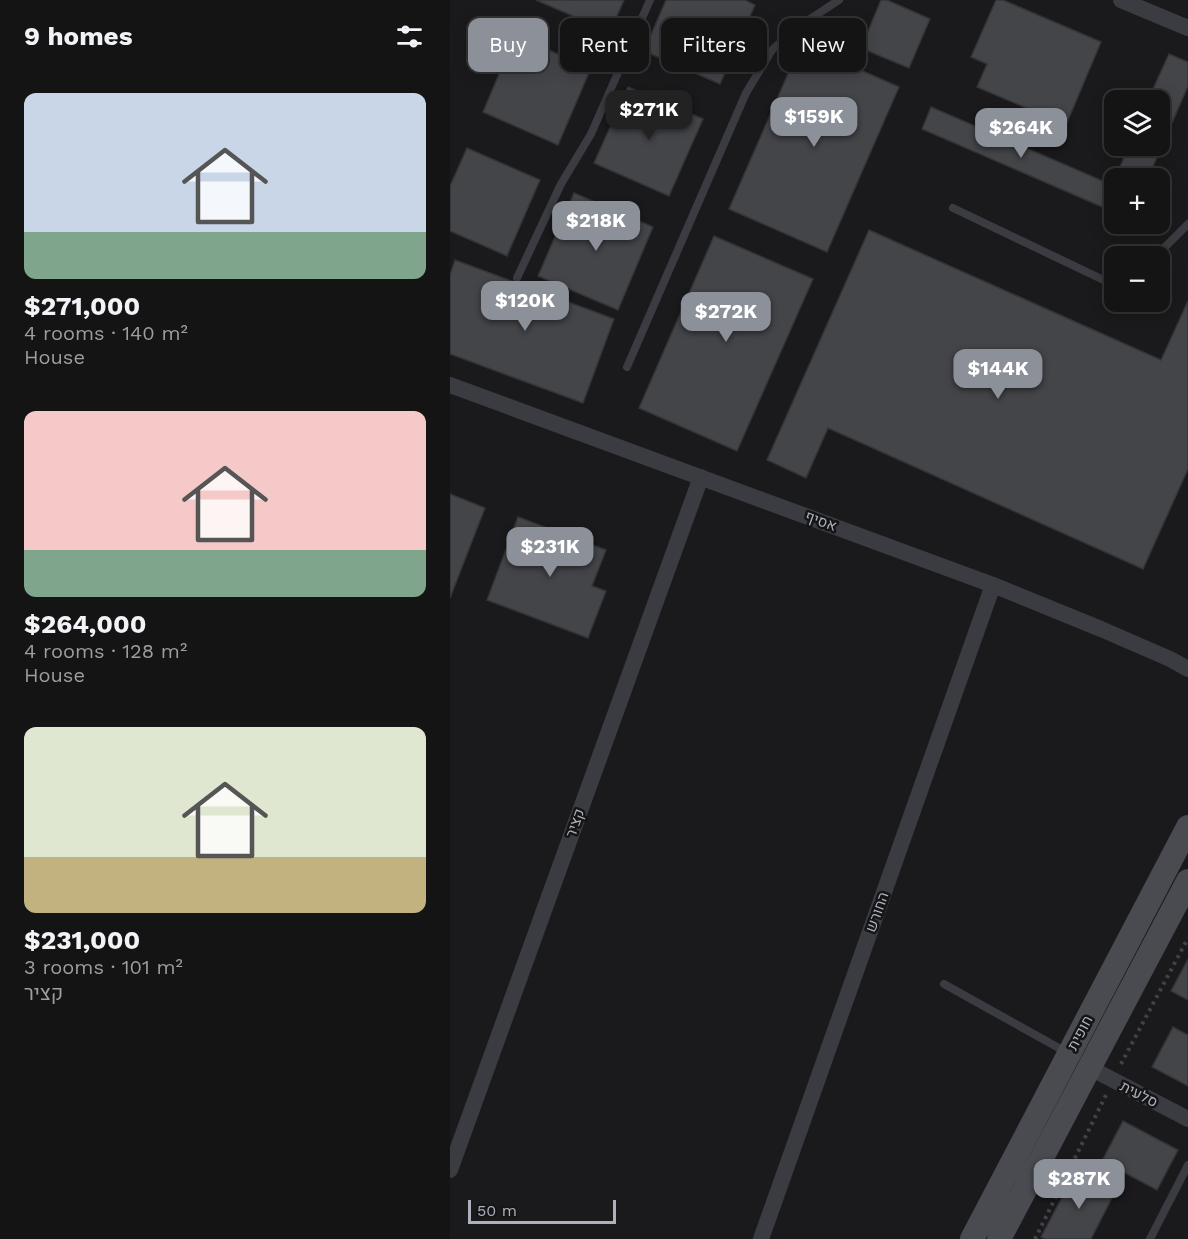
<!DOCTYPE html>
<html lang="en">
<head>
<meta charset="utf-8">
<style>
  body { margin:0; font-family:"Work Sans",Heebo,sans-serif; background:#1d1d1e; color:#f1f3f6; height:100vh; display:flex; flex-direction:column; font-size:22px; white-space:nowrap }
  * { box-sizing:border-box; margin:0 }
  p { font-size:20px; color:#9d9ea0 }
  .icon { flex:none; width:33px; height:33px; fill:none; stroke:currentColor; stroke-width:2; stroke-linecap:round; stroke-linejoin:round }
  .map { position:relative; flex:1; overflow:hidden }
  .details { display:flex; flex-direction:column; background:#141415; width:450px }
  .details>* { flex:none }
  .hud { position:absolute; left:18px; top:18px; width:570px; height:54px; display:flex; gap:12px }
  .tools { position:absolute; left:654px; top:90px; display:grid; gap:12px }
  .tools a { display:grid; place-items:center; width:66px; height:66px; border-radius:12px; background:#141415; box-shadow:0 3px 15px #0003,0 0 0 2px #333334; font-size:30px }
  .scale { position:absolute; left:18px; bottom:15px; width:148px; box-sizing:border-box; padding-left:6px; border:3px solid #adb1bb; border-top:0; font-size:16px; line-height:21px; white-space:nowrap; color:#adb1bb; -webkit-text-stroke:4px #151517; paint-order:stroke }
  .price { position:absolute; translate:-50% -51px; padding:0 14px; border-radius:12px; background:#8c9099; color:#fff; font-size:20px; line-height:39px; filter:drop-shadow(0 2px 3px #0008) }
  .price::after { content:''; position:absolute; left:50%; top:36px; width:18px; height:14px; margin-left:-9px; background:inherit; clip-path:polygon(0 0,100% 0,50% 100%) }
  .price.on { background:#222; color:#fff }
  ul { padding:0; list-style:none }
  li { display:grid; align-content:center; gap:12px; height:318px; padding:0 24px }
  li span { display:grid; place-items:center; height:186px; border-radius:12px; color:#555 }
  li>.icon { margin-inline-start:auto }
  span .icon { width:108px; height:108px; fill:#fffc; stroke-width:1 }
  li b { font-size:26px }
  h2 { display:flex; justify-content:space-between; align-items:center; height:72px; padding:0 24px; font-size:26px }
  .pill { padding:0 21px; border-radius:12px; background:#141415; box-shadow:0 3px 15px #0003,0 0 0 2px #333334; font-size:21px; line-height:54px }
  .pill.on { background:#8c9099; color:#fff }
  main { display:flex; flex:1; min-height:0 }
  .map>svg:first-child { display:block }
  .building { fill:#444549; stroke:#343438; stroke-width:1.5 }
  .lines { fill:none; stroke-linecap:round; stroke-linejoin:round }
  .path { stroke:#414348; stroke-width:4; stroke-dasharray:3 4.5; stroke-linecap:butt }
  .lane { stroke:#3b3c41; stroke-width:8 }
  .street { stroke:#3b3c41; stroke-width:16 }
  .secondary { stroke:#494b51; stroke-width:24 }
  .labels { text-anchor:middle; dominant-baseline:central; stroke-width:5; stroke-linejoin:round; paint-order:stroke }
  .street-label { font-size:15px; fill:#adb1bb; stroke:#151517 }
</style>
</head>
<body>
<main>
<section class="details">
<h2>9 homes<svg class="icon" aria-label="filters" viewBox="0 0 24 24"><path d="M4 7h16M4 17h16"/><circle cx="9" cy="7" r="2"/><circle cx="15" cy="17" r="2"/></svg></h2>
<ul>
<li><span style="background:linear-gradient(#c9d6e8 75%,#7fa58c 0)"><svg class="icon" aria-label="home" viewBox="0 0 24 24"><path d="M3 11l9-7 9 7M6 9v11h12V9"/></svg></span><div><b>$271,000</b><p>4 rooms · 140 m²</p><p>House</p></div></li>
<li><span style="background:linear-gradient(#f6c9c9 75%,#7fa58c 0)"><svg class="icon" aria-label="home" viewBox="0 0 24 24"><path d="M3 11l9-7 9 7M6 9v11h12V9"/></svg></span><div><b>$264,000</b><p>4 rooms · 128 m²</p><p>House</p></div></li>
<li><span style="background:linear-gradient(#dfe7d0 70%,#c2b280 0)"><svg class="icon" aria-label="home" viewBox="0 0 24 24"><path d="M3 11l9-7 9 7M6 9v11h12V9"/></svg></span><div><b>$231,000</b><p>3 rooms · 101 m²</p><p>קציר</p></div></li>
</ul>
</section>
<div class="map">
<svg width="738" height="1239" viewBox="0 0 738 1239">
  <rect width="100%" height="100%" fill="#1a1a1c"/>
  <path class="building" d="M86,0H174L160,32Z
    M216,0H295L305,5L270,84L194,51Z
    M431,0H437L480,19L459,68L411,48Z
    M546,0H553L651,42L616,125L527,87L537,64L521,57Z
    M65,36L141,68L108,145L33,112Z
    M351,44L449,87L377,252L279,209Z
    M719,54L738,62V86L698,178H665L679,146H710V100H698Z
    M178,87L253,119L219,196L144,163Z
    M481,107L662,185L664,179V212L472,129Z
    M17,148L90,180L57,256L0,231V186Z
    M124,193L203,227L168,310L88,276Z
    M419,230L711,360L738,301V469L693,569L378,428L356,478L317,460Z
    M264,236L363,279L287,451L189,408Z
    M5,260L164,319L133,403L0,354V275Z
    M0,494L35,508L0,598Z
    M68,517L156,550L142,586L156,591L138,638L37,600Z
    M738,959V1000L721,991Z
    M723,1027L738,1035V1086L702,1067Z
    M673,1121L728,1150L707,1190L652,1161Z
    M626,1171L665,1192L641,1239H595L591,1237Z"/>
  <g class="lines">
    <path class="path" d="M671,1064L738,938
      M585,1239L656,1095"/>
    <path class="lane" d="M503,208L664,285
      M706,256L738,224
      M67,278L111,184L141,134L200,0
      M177,367L296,93L322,50L348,27L389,0
      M494,984L616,1052
      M700,1239L738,1165"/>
    <path class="street" d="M671,0L738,28
      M0,385L543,585L651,629L720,659L738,669
      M640,1068L738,1119
      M0,1170L251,477
      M311,1239L543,585"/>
    <path class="secondary" d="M522,1239L738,827
      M549,1239L738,881"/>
  </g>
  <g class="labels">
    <g class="street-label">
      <text transform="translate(371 521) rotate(20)">אסיף</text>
      <text transform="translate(125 823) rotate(-70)">קציר</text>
      <text transform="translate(427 912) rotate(-70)">החורש</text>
      <text transform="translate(630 1033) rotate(-62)">חופית</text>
      <text transform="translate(689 1094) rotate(27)">סלעית</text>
    </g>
  </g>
</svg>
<div class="tools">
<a><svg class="icon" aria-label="layers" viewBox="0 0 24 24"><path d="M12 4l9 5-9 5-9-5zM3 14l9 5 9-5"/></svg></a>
<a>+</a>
<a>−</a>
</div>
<div class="scale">50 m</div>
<b class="price on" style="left:199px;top:141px">$271K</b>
<b class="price" style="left:364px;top:148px">$159K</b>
<b class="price" style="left:571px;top:159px">$264K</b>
<b class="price" style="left:146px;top:252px">$218K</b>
<b class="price" style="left:75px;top:332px">$120K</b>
<b class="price" style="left:276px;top:343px">$272K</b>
<b class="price" style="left:548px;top:400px">$144K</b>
<b class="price" style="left:100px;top:578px">$231K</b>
<b class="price" style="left:629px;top:1210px">$287K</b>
<div class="hud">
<a class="pill on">Buy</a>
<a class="pill">Rent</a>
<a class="pill">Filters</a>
<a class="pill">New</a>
</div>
</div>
</main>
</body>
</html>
